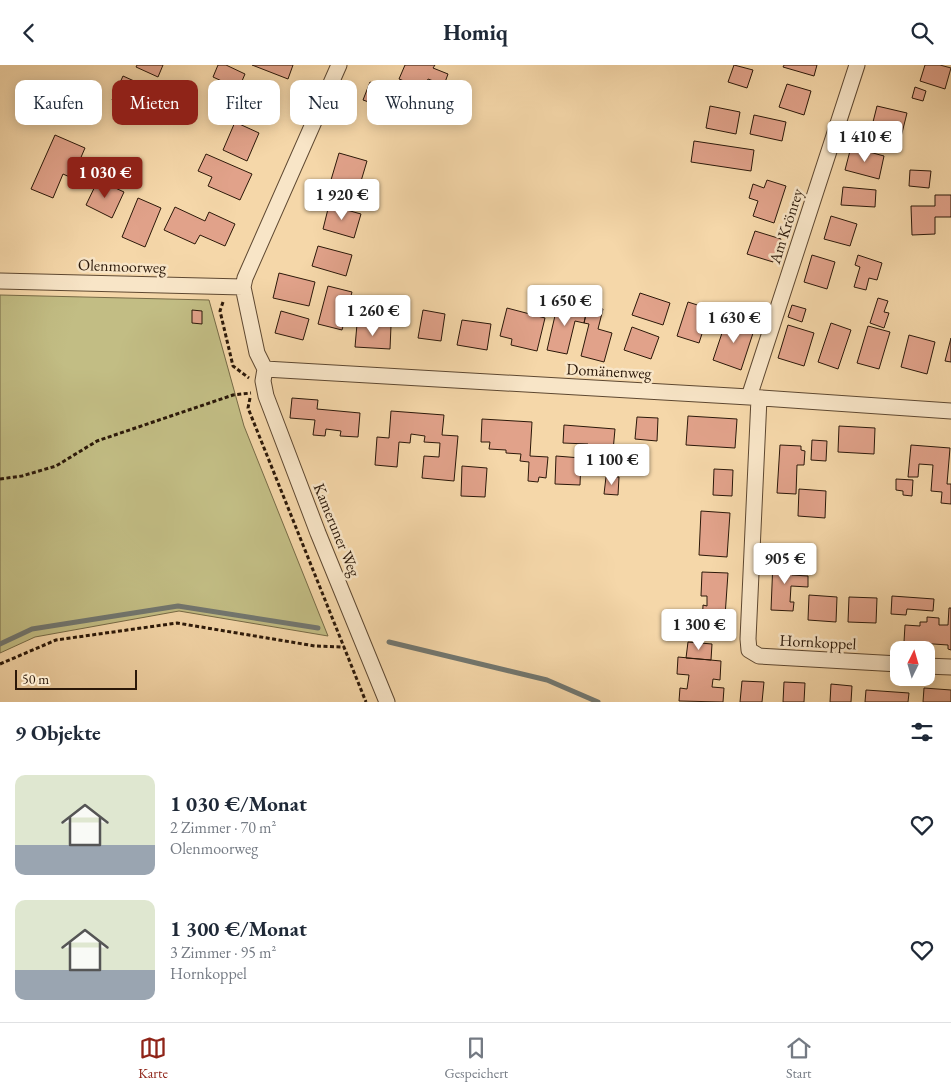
<!DOCTYPE html>
<html lang="de">
<head>
<meta charset="utf-8">
<style>
  body { margin:0; font-family:"EB Garamond",serif; background:#f6f6f7; color:#1f2937; height:100vh; display:flex; flex-direction:column; font-size:19px; white-space:nowrap }
  * { box-sizing:border-box; margin:0 }
  p { font-size:16px; color:#747a83 }
  .icon { flex:none; width:28px; height:28px; fill:none; stroke:currentColor; stroke-width:2; stroke-linecap:round; stroke-linejoin:round }
  .map { position:relative; height:637px; overflow:hidden }
  .side { display:flex; flex-direction:column; background:#fff; flex:1 }
  .side>* { flex:none }
  .guide { position:absolute; left:15px; top:15px; width:500px; height:45px; display:flex; gap:10px }
  .needle { width:32px; rotate:5deg }
  .buttons { position:absolute; left:890px; top:576px; display:grid; gap:10px }
  .buttons a { display:grid; place-items:center; width:45px; height:45px; border-radius:10px; background:#fff; box-shadow:0 2px 12px #0003; font-size:25px }
  .scale { position:absolute; left:15px; bottom:12px; width:122px; box-sizing:border-box; padding-left:5px; border:2px solid #2b1809; border-top:0; font-size:14px; line-height:18px; white-space:nowrap; color:#2b1809; -webkit-text-stroke:4px #f8e5c7; paint-order:stroke }
  .price { position:absolute; translate:-50% -42px; padding:0 11px; border-radius:5px; background:#fff; color:#222; font-size:16px; line-height:32px; filter:drop-shadow(0 1px 2px #0008) }
  .price::after { content:''; position:absolute; left:50%; top:30px; width:15px; height:11px; margin-left:-8px; background:inherit; clip-path:polygon(0 0,100% 0,50% 100%) }
  .price.selected { background:#8f2418; color:#fff }
  ul { padding:0; list-style:none }
  li { display:flex; align-items:center; gap:15px; height:125px; padding:0 15px }
  li span { display:grid; place-items:center; flex:none; width:140px; height:100px; border-radius:10px; color:#555 }
  li>.icon { margin-inline-start:auto }
  span .icon { width:60px; height:60px; fill:#fffc; stroke-width:1 }
  li b { font-size:21px }
  h2 { display:flex; justify-content:space-between; align-items:center; height:60px; padding:0 15px; font-size:21px }
  .pill { padding:0 18px; border-radius:10px; background:#fff; box-shadow:0 2px 12px #0003; font-size:18px; line-height:45px }
  .pill.selected { background:#8f2418; color:#fff }
  header { display:flex; justify-content:space-between; align-items:center; height:65px; padding:0 15px; background:#fff; font-size:22px; font-weight:700 }
  .tab-bar { display:flex; justify-content:space-around; align-items:center; height:70px; border-top:1px solid #e0e1e3; background:#fff; font-size:14px; color:#747a83 }
  .tab-bar a { display:grid; justify-items:center; gap:2px }
  .tab-bar .selected { color:#8f2418 }
  .map>svg:first-child { display:block }
  .green { fill:#c2bd84; stroke:#766a46 }
  .lines { fill:none; stroke-linecap:round; stroke-linejoin:round }
  .stream { stroke:#727770; stroke-width:5 }
  .building { fill:#e1a28a; stroke:#2b1809 }
  .street-casing { stroke:#5e4831; stroke-width:17 }
  .path { stroke:#2b1809; stroke-width:3; stroke-dasharray:4 2.5; stroke-linecap:butt }
  .street { stroke:#f8e5c7; stroke-width:15 }
  .labels { text-anchor:middle; dominant-baseline:central; stroke-width:5; stroke-linejoin:round; paint-order:stroke }
  .street-label { font-size:16px; fill:#2b1809; stroke:#f8e5c7 }
</style>
</head>
<body>
<header><svg class="icon" aria-label="back" viewBox="0 0 24 24"><path d="M15 5l-7 7 7 7"/></svg>Homiq<svg class="icon" aria-label="search" viewBox="0 0 24 24"><circle cx="10" cy="10" r="6"/><path d="M15 15l6 6"/></svg></header>
<div class="map">
<svg width="951" height="637" viewBox="0 0 951 637">
  <rect width="100%" height="100%" fill="#f5d7a9"/>
  <filter id="stains"><feTurbulence type="fractalNoise" baseFrequency=".004" numOctaves="4"/><feColorMatrix values="0 0 0 0 .2 0 0 0 0 .09 0 0 0 0 .02 0 0 0 .5 -.17"/></filter>
  <radialGradient id="worn" r=".72"><stop offset=".6" stop-color="#630" stop-opacity="0"/><stop offset="1" stop-color="#630" stop-opacity=".3"/></radialGradient>
  <path class="green" d="M0,230L209,235L244,361L328,571L179,546L35,572L0,588Z"/>
  <g class="lines">
    <path class="stream" d="M389,577L547,615L598,637
      M0,579L32,564L178,541L318,563"/>
  </g>
  <path class="building" d="M137,0H163L158,12L136,2Z
    M218,0H226L245,9L242,16L267,27L266,31L279,37L271,55L256,48L254,53L228,41L237,23L213,12Z
    M252,0H293L288,14Z
    M405,0H435L433,3L448,9L444,20L428,14L424,24L399,14Z
    M734,0L753,5L747,23L728,17Z
    M784,0H817L814,11L783,2Z
    M925,0H940L951,3L945,24L920,16Z
    M123,11L152,24L140,48L112,35Z
    M381,16L412,27L409,36L398,33L394,46L363,35L370,17L380,21Z
    M787,19L811,26L804,50L779,42Z
    M915,22L926,26L923,36L912,33Z
    M417,29L440,37L435,52L412,43Z
    M710,41L740,47L736,69L706,63Z
    M877,41L907,48L901,72L871,65Z
    M754,50L786,57L782,76L750,69Z
    M235,57L259,68L247,96L223,85Z
    M55,70L85,83L72,113L63,109L53,133L31,124Z
    M694,76L754,85L751,106L691,97Z
    M851,82L884,91L879,114L845,105Z
    M339,88L367,96L356,133L328,125Z
    M206,89L252,109L240,135L208,121L212,112L198,106Z
    M910,105L931,106L929,123L909,121Z
    M98,115L124,127L112,153L86,140Z
    M767,115L786,121L774,158L753,151L758,136L749,133L753,119L764,123Z
    M843,122L876,125L875,142L841,140Z
    M935,130H951V152H935V169L912,170L911,141H935Z
    M138,133L161,143L145,182L122,172Z
    M329,140L361,149L354,173L323,164Z
    M175,142L205,156L209,147L235,159L225,181L200,170L195,179L164,165Z
    M831,151L857,159L850,181L824,174Z
    M755,166L781,174L773,197L747,189Z
    M318,181L352,190L346,211L312,201Z
    M812,190L835,197L827,224L804,217Z
    M858,190L882,198L877,215L869,213L866,225L854,222L860,202L855,200Z
    M279,208L315,217L309,241L273,233Z
    M328,221L352,227L342,265L318,259Z
    M640,228L670,238L663,260L632,250Z
    M878,233L888,236L884,247L889,248L884,263L870,258Z
    M576,237L588,240L584,258L575,256L567,289L547,285L557,242L574,246Z
    M688,237L710,244L699,278L677,271Z
    M588,240L603,244L598,264L612,268L604,297L581,291L589,259L584,258Z
    M792,240L806,244L802,257L788,252Z
    M507,243L545,253L537,286L511,280L512,274L500,271Z
    M192,245L202,246V259L192,258Z
    M423,245L445,249L441,276L418,273Z
    M281,246L309,254L303,275L275,268Z
    M727,253L755,262L741,305L713,295Z
    M462,255L491,259L487,285L457,280Z
    M831,258L851,265L838,304L818,297Z
    M357,259L391,261L390,284L355,282Z
    M788,260L814,268L804,301L778,293Z
    M868,261L890,267L879,304L857,298Z
    M632,262L659,272L651,294L624,285Z
    M909,270L935,277L927,309L901,302Z
    M951,273V297L945,296Z
    M292,333L318,335L317,344L360,348L358,372L340,371L341,366L326,364L325,371L313,370L315,355L290,353Z
    M391,346L444,350L442,370L458,371L454,416L422,413L424,391L439,392L440,378L424,377L425,371L411,369L410,378L399,377L397,402L375,400L377,372L389,373Z
    M688,351L737,354L735,383L686,380Z
    M637,352L658,353L657,376L635,374Z
    M482,354L532,357L530,391L548,392L546,413L539,412L538,417L528,416L529,397L520,396L521,389L506,388V385L489,384L490,377H481Z
    M564,360L615,364L613,386L588,385V379L563,378Z
    M839,361L875,363L874,389L838,387Z
    M812,375L827,376L826,396L811,395Z
    M780,380L801,381V385L805,386L804,400H797L796,429L777,428Z
    M911,380L950,383L947,419H951V439L941,438L942,427L931,426L933,400L919,399L918,412H908Z
    M556,391L581,393L580,420L555,419Z
    M462,401L487,403L485,432L461,431Z
    M714,404L733,405L732,431L713,430Z
    M606,412H619L618,430L604,429Z
    M896,414L913,415L912,431L903,430V426L896,425Z
    M799,424L826,426L825,453L798,451Z
    M701,446L730,448L727,492L699,490Z
    M773,496L796,497L795,506H792V510L808,511V522L791,521L790,537H794L793,546L771,545Z
    M702,507L728,508L724,566L702,564L703,540L707,541V531H701Z
    M809,530L837,532L836,557L808,555Z
    M892,531L934,534L933,546L907,544L906,550L891,549Z
    M849,532L877,533L876,558L848,557Z
    M949,543H951V585L948,584V580L904,577L905,560L920,561V557H927V552L939,553V560H948Z
    M688,577L712,579L711,595L686,593Z
    M678,592L721,596L720,615L713,614L712,622L724,623L723,637L679,636L680,623L687,624L689,610L677,609Z
    M742,616L764,617L762,637H740Z
    M784,617L805,618L804,637H783Z
    M831,619L852,621L851,637H830Z
    M924,623L951,625V637H923Z
    M866,625L909,628L908,637H865Z"/>
  <g class="lines">
    <defs>
      <path id="street" d="M0,216L243,222
        M265,304L749,332L951,346
        M265,304L263,316L266,331L318,468L387,637
        M265,304L257,288L243,222L245,213L339,0
        M749,332L857,0
        M759,333L748,574L749,585L759,591L899,599
        M926,601L951,602"/>
    </defs>
    <use href="#street" class="street-casing"/>
    <path class="path" d="M223,237L220,246L233,301L249,313
      M250,333L248,343L366,637
      M0,414L22,411L56,401L97,376L233,330L251,328
      M0,599L56,575L177,558L315,581L344,582"/>
    <use href="#street" class="street"/>
  </g>
  <g class="labels">
    <g class="street-label">
      <text transform="translate(786 161) rotate(-72)">Am Krönrey</text>
      <text transform="translate(122 201) rotate(2)">Olenmoorweg</text>
      <text transform="translate(609 306) rotate(3)">Domänenweg</text>
      <text transform="translate(337 465) rotate(68)">Kameruner Weg</text>
      <text transform="translate(818 577) rotate(3)">Hornkoppel</text>
    </g>
  </g>
  <rect width="100%" height="100%" filter="url(#stains)"/>
  <rect width="100%" height="100%" fill="url(#worn)"/>
</svg>
<div class="buttons">
<a><svg class="needle" viewBox="-14 -14 28 28"><path d="M0-13l5 13h-10z" fill="#e53935"/><path d="M0 13l5-13h-10z" fill="#747a83"/></svg></a>
</div>
<div class="scale">50 m</div>
<b class="price" style="left:865px;top:98px">1 410 €</b>
<b class="price selected" style="left:105px;top:134px">1 030 €</b>
<b class="price" style="left:342px;top:156px">1 920 €</b>
<b class="price" style="left:565px;top:262px">1 650 €</b>
<b class="price" style="left:373px;top:272px">1 260 €</b>
<b class="price" style="left:734px;top:279px">1 630 €</b>
<b class="price" style="left:612px;top:421px">1 100 €</b>
<b class="price" style="left:785px;top:520px">905 €</b>
<b class="price" style="left:699px;top:586px">1 300 €</b>
<div class="guide">
<a class="pill">Kaufen</a>
<a class="pill selected">Mieten</a>
<a class="pill">Filter</a>
<a class="pill">Neu</a>
<a class="pill">Wohnung</a>
</div>
</div>
<section class="side">
<h2>9 Objekte<svg class="icon" aria-label="filters" viewBox="0 0 24 24"><path d="M4 7h16M4 17h16"/><circle cx="9" cy="7" r="2"/><circle cx="15" cy="17" r="2"/></svg></h2>
<ul>
<li><span style="background:linear-gradient(#dfe7d0 70%,#9aa5b1 0)"><svg class="icon" aria-label="home" viewBox="0 0 24 24"><path d="M3 11l9-7 9 7M6 9v11h12V9"/></svg></span><div><b>1 030 €/Monat</b><p>2 Zimmer · 70 m²</p><p>Olenmoorweg</p></div><svg class="icon" aria-label="heart" viewBox="0 0 24 24"><path d="M12 20l-8-8c-3-5 5-10 8-4 3-6 11-1 8 4z"/></svg></li>
<li><span style="background:linear-gradient(#dfe7d0 70%,#9aa5b1 0)"><svg class="icon" aria-label="home" viewBox="0 0 24 24"><path d="M3 11l9-7 9 7M6 9v11h12V9"/></svg></span><div><b>1 300 €/Monat</b><p>3 Zimmer · 95 m²</p><p>Hornkoppel</p></div><svg class="icon" aria-label="heart" viewBox="0 0 24 24"><path d="M12 20l-8-8c-3-5 5-10 8-4 3-6 11-1 8 4z"/></svg></li>
</ul>
</section>
<nav class="tab-bar">
<a class="selected"><svg class="icon" aria-label="map" viewBox="0 0 24 24"><path d="M3 6l6-2 6 2 6-2v14l-6 2-6-2-6 2zM9 4v14M15 6v14"/></svg>Karte</a>
<a><svg class="icon" aria-label="saved" viewBox="0 0 24 24"><path d="M7 4h10v16l-5-4-5 4z"/></svg>Gespeichert</a>
<a><svg class="icon" aria-label="home" viewBox="0 0 24 24"><path d="M3 11l9-7 9 7M6 9v11h12V9"/></svg>Start</a>
</nav>
</body>
</html>
